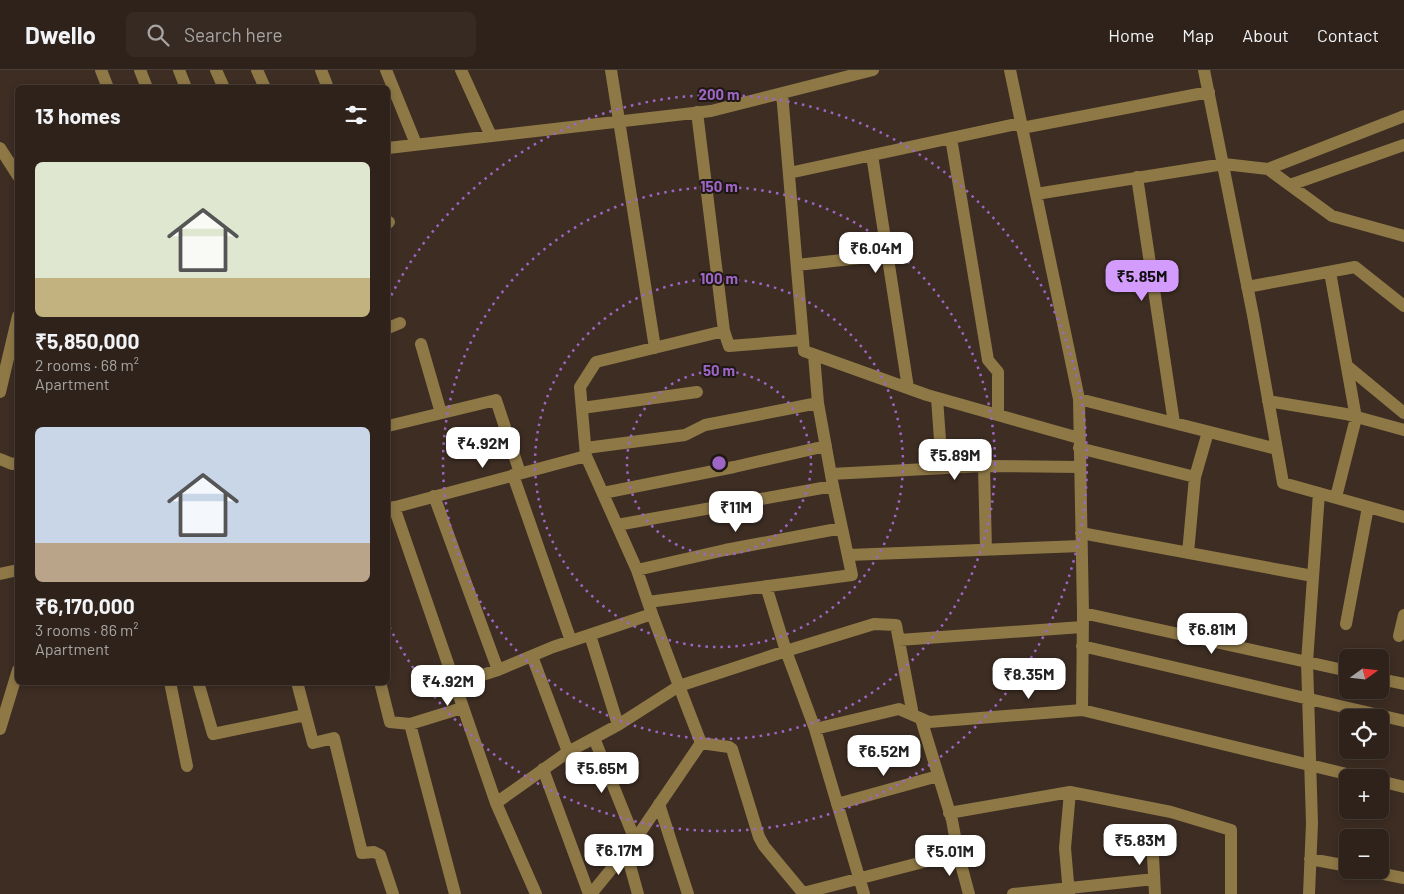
<!DOCTYPE html>
<html lang="en">
<head>
<meta charset="utf-8">
<style>
  body { margin:0; font-family:Barlow,sans-serif; background:#362a23; color:#f1f3f6; height:100vh; display:flex; flex-direction:column; font-size:19px; white-space:nowrap }
  * { box-sizing:border-box; margin:0 }
  p { font-size:16px; color:#a7a4a2 }
  .icon { flex:none; width:28px; height:28px; fill:none; stroke:currentColor; stroke-width:2; stroke-linecap:round; stroke-linejoin:round }
  .map { position:relative; flex:1; overflow:hidden }
  .side { position:absolute; left:15px; top:15px; width:375px; height:600px; display:flex; flex-direction:column; background:#2e221a; border-radius:8px; box-shadow:0 2px 8px #0003,0 0 0 1px #493f39 }
  .side>* { flex:none }
  .needle { width:32px; rotate:75deg }
  .tools { position:absolute; left:1339px; top:579px; display:grid; gap:10px }
  .tools a { display:grid; place-items:center; width:50px; height:50px; border-radius:8px; background:#2e221a; box-shadow:0 2px 8px #0003,0 0 0 1px #493f39; font-size:25px }
  .price { position:absolute; translate:-50% -42px; padding:0 11px; border-radius:10px; background:#fff; color:#222; font-size:16px; line-height:32px; filter:drop-shadow(0 1px 2px #0008) }
  .price::after { content:''; position:absolute; left:50%; top:30px; width:15px; height:11px; margin-left:-8px; background:inherit; clip-path:polygon(0 0,100% 0,50% 100%) }
  .price.current { background:#d39cfc; color:#111 }
  ul { padding:0; list-style:none }
  li { display:grid; align-content:center; gap:10px; height:265px; padding:0 20px }
  li span { display:grid; place-items:center; height:155px; border-radius:8px; color:#555 }
  li>.icon { margin-inline-start:auto }
  span .icon { width:90px; height:90px; fill:#fffc; stroke-width:1 }
  li b { font-size:21px }
  h2 { display:flex; justify-content:space-between; align-items:center; height:60px; padding:0 20px; font-size:21px }
  header { display:flex; align-items:center; gap:30px; box-sizing:border-box; height:70px; padding:0 25px; background:#2e221a; border-bottom:1px solid #493f39 }
  header strong { font-size:24px }
  nav { display:flex; gap:28px; margin-inline-start:auto; font-size:18px }
  .search { width:350px; height:45px; background:#362a23; display:flex; align-items:center; gap:12px; box-sizing:border-box; padding:0 18px; border-radius:8px; color:#a7a4a2; font-size:19px }
  .map>svg:first-child { display:block }
  .lines { fill:none; stroke-linecap:round; stroke-linejoin:round }
  .minor { stroke:#8e7846; stroke-width:12 }
  .ring { fill:none; stroke:#9e66c4; stroke-width:2.5; stroke-dasharray:2.5 5 }
  .centre { fill:#9e66c4; stroke:#1e1712; stroke-width:2.5 }
  .ring-label { font-size:15px; text-anchor:middle; font-weight:bold; fill:#9e66c4; stroke:#1e1712; stroke-width:4; stroke-linejoin:round; paint-order:stroke }
</style>
</head>
<body>
<header>
<strong>Dwello</strong>
<div class="search"><svg class="icon" aria-label="search" viewBox="0 0 24 24"><circle cx="10" cy="10" r="6"/><path d="M15 15l6 6"/></svg>Search here</div>
<nav><a>Home</a><a>Map</a><a>About</a><a>Contact</a></nav>
</header>
<div class="map">
<svg width="1404" height="824" viewBox="0 0 1404 824">
  <rect width="100%" height="100%" fill="#3d2d23"/>
  <g class="lines">
    <path class="minor" d="M101,0L108,18
      M140,0L147,18
      M179,0L186,18
      M216,0L224,18
      M257,0L265,18
      M321,0L328,18
      M386,0L416,74
      M461,0L491,66
      M611,0L655,278
      M1204,0L1253,245L1283,413L1404,447
      M782,23L804,281L927,325L1079,368
      M1022,58L1209,22
      M951,68L988,290L998,302V345
      M0,78L18,106
      M388,78L711,41L873,0
      M872,85L908,318
      M1268,99L1404,46
      M789,103L1021,53
      M1137,107L1174,353
      M1290,115L1404,75
      M1036,124L1224,94L1268,99L1332,146L1404,166
      M388,153L389,152
      M797,195L887,185
      M1330,202L1356,348L1336,427
      M1247,217L1355,197L1404,236
      M388,258L400,253
      M724,261L729,276L803,270
      M421,274L441,343
      M1347,296L1404,343
      M0,322L18,246
      M937,328L942,398
      M1079,329L1277,379
      M1268,331L1346,344L1404,360
      M582,338L697,322
      M388,356L496,330L520,403
      M586,378L685,365L705,355L818,333L814,285
      M1079,378L1195,407
      M0,389L12,394L18,393
      M984,396L986,480
      M831,404L984,396L1080,397
      M513,405L571,571
      M603,423L734,397L826,376
      M434,426L498,600
      M394,437L496,733L536,824
      M388,439L586,386
      M617,455L833,416
      M1081,463L1313,506
      M1188,483L1195,407L1208,362
      M848,485L1081,476
      M637,500L725,480L842,458
      M0,504L18,500
      M766,516L786,581L874,554L896,555L913,645
      M648,532L852,505L833,416L818,333
      M1083,543L1348,601
      M1346,554L1368,437
      M1399,566L1404,545
      M899,570L1082,557
      M1082,576L1404,651
      M532,586L568,682
      M1380,609L1404,614
      M170,612L187,696
      M198,612L213,664L305,645
      M297,612L313,673L334,668L362,783L374,782L380,785L393,824
      M380,612L390,652L410,654L462,638
      M454,614L498,600L553,577L652,544
      M1082,640L1363,708
      M410,654L455,824
      M618,655L679,616L652,544L637,500L586,386L580,317L596,292L724,261L697,42
      M0,659L18,600
      M815,659L864,824
      M594,668L635,770
      M701,673L729,677L732,679L759,767L764,776L803,823L958,783L952,750L921,649
      M543,699L589,824
      M1380,711L1404,717
      M1070,722L1171,742L1231,760V824
      M496,733L568,682L618,655L590,565
      M659,734L688,824
      M837,734L938,706
      M949,743L1070,722L1065,778L1069,824
      M1152,767L1155,824
      M626,781L638,824
      M958,783L969,824
      M1310,789L1348,796
      M1364,800L1404,808
      M591,824L635,770L701,673L679,616L786,581L815,659L899,639L929,652L1082,640L1083,543L1079,329L1010,0
      M1013,824L1154,809
      M1309,824L1312,753L1307,592L1319,423"/>
  </g>
  <g class="ring">
    <circle cx="719" cy="393" r="92"/>
    <circle cx="719" cy="393" r="184"/>
    <circle cx="719" cy="393" r="276"/>
    <path d="M388 232A368 368 0 1 1 388 554"/>
  </g>
  <circle cx="719" cy="393" r="8" class="centre"/>
  <g class="ring-label">
    <text x="719" y="30">200 m</text>
    <text x="719" y="122">150 m</text>
    <text x="719" y="214">100 m</text>
    <text x="719" y="306">50 m</text>
  </g>
</svg>
<div class="tools">
<a><svg class="needle" viewBox="-14 -14 28 28"><path d="M0-13l5 13h-10z" fill="#e53935"/><path d="M0 13l5-13h-10z" fill="#a7a4a2"/></svg></a>
<a><svg class="icon" aria-label="locate" viewBox="0 0 24 24"><circle cx="12" cy="12" r="6"/><path d="M12 2v4M12 18v4M2 12h4M18 12h4"/></svg></a>
<a>+</a>
<a>−</a>
</div>
<b class="price" style="left:876px;top:204px">₹6.04M</b>
<b class="price current" style="left:1142px;top:232px">₹5.85M</b>
<b class="price" style="left:483px;top:399px">₹4.92M</b>
<b class="price" style="left:955px;top:411px">₹5.89M</b>
<b class="price" style="left:736px;top:463px">₹11M</b>
<b class="price" style="left:1212px;top:585px">₹6.81M</b>
<b class="price" style="left:1029px;top:630px">₹8.35M</b>
<b class="price" style="left:448px;top:637px">₹4.92M</b>
<b class="price" style="left:884px;top:707px">₹6.52M</b>
<b class="price" style="left:602px;top:724px">₹5.65M</b>
<b class="price" style="left:1140px;top:796px">₹5.83M</b>
<b class="price" style="left:619px;top:806px">₹6.17M</b>
<b class="price" style="left:950px;top:807px">₹5.01M</b>
<section class="side">
<h2>13 homes<svg class="icon" aria-label="filters" viewBox="0 0 24 24"><path d="M4 7h16M4 17h16"/><circle cx="9" cy="7" r="2"/><circle cx="15" cy="17" r="2"/></svg></h2>
<ul>
<li><span style="background:linear-gradient(#dfe7d0 75%,#c2b280 0)"><svg class="icon" aria-label="home" viewBox="0 0 24 24"><path d="M3 11l9-7 9 7M6 9v11h12V9"/></svg></span><div><b>₹5,850,000</b><p>2 rooms · 68 m²</p><p>Apartment</p></div></li>
<li><span style="background:linear-gradient(#c9d6e8 75%,#b9a48a 0)"><svg class="icon" aria-label="home" viewBox="0 0 24 24"><path d="M3 11l9-7 9 7M6 9v11h12V9"/></svg></span><div><b>₹6,170,000</b><p>3 rooms · 86 m²</p><p>Apartment</p></div></li>
</ul>
</section>
</div>
</body>
</html>
